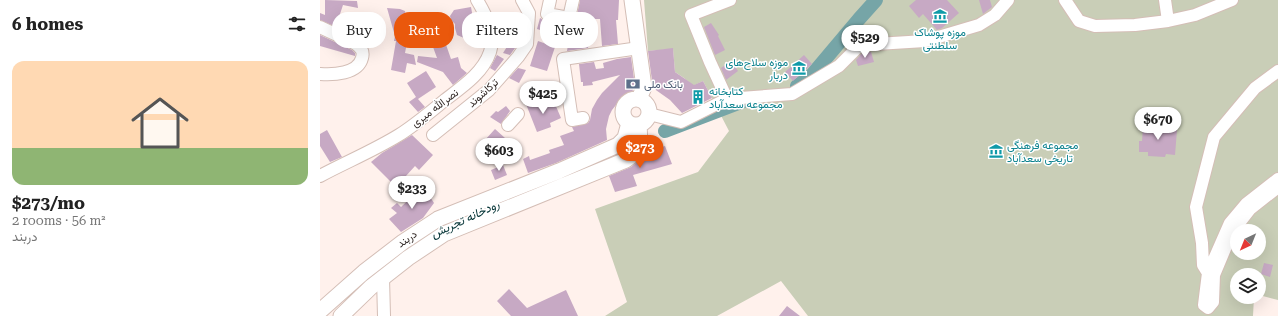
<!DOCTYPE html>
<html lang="en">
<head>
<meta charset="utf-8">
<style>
  body { margin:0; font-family:"Roboto Serif",Vazirmatn,serif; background:#f2f2f2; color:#222; height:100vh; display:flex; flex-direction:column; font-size:15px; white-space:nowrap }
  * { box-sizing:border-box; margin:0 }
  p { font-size:13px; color:#767676 }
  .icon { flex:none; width:22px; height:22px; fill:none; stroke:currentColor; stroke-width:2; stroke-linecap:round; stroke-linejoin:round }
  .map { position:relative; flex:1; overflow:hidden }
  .sheet { display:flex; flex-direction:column; background:#fff; width:320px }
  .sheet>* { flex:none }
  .guide { position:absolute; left:12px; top:12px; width:380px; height:36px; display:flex; gap:8px }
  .needle { width:26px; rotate:223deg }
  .buttons { position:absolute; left:910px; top:224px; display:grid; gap:8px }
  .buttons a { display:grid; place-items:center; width:36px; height:36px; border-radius:50%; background:#fff; box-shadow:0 4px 16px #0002; font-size:20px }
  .price { position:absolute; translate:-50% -34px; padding:0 9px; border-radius:14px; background:#fff; color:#222; font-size:13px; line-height:26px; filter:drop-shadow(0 1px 2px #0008) }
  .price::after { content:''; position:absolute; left:50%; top:24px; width:12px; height:9px; margin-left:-6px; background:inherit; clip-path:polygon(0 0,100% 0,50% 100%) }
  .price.active { background:#ea580c; color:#fff }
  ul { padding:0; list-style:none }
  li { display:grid; align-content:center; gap:8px; height:212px; padding:0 12px }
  li span { display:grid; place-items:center; height:124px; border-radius:12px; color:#555 }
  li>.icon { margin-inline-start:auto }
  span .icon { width:72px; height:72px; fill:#fffc; stroke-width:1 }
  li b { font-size:17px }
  h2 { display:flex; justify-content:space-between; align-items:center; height:48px; padding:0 12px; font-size:17px }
  .pill { padding:0 14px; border-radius:16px; background:#fff; box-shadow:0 4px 16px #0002; font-size:14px; line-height:36px }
  .pill.active { background:#ea580c; color:#fff }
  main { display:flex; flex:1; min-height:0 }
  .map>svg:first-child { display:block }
  .green { fill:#c9ceb7; fill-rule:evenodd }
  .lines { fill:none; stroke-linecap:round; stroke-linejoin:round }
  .river { stroke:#76a5a7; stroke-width:14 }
  .building { fill:#c7a9c4 }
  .minor-casing { stroke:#d4beb6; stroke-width:14 }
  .major-casing { stroke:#d4beb6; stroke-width:17 }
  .minor { stroke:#fff; stroke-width:12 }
  .major { stroke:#fff; stroke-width:15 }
  .labels { text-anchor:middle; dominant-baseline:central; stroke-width:3; stroke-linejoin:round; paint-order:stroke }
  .culture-label { font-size:11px; fill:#0d838f; stroke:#fff; text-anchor:start }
  .service-label { font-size:11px; fill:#4e5e75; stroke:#fff; text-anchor:start }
  .street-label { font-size:11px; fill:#342b28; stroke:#fff }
  .water-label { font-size:12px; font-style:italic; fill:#013133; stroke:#fff }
</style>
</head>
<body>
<main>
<section class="sheet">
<h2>6 homes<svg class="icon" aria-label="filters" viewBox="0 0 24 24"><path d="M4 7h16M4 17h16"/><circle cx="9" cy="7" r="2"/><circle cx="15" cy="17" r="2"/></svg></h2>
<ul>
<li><span style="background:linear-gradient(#ffd9b3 70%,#8fb573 0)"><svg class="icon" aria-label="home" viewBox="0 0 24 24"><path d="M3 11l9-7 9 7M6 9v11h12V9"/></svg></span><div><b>$273/mo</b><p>2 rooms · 56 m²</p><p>دربند</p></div></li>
</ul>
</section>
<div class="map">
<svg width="958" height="316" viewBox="0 0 958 316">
  <rect width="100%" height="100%" fill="#fff1ec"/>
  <path class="green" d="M324,0H958V300L939,295V275H917V297H934L933,316H488L461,281L397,316H285L307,302L275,209L378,172L409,131L383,81L373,86L364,78L355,72L353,49L328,51ZM917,231H939V253H917Z"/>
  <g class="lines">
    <path class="river" d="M477,86L491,76L539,19L556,0
      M345,131L429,99L435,98
      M31,292L92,244L112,232L197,195"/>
  </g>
  <path class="building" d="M5,0L37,1L38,8L23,5L19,17L48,30L43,40L39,37L0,20V13L5,15Z
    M260,0H299L298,20H296L298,44L282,46L280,19H268L270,36L268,48L247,51L251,25L256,20Z
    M596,0H627L639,13L622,28L617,30L603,14L599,18L589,6Z
    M659,0H670L672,7L663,14Z
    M151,7L156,35L144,38L137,35L135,28V24L131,20L130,16L134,10Z
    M67,8L80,9L85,11L90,38L88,37L85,53L94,55L96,65L87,63L85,73L71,70L76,41H74L75,36Z
    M220,18L225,21L232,23L230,33L217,29Z
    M104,19L114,22L113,31L123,36L131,59L138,57L141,68L147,73L133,85L123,72L97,62L98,56L117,58L113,47L99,41V30H103Z
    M391,23L399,35L398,36L405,50L395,55L384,27Z
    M0,35L32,50L35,53V56L0,46Z
    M218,41L235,47L227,71L210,66Z
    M190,42L198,44L190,55L183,53Z
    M353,48L355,72L374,85L383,81L392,98L362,113L350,100L333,88L328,51Z
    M543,52H551L554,62L538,66L536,60Z
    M177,55L184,59L175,71L170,68Z
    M484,55L492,64L473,81L465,72Z
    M311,57L315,86L311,94L300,100L292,110L289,116L286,129L287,140L236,163L208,173L203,159L209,156L210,160L230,153L229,150L244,145L240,136L254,131L252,127L268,123L270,120L272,109L277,100L282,93L300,75L272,82L273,85L263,86V82H261L259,64L274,62L276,69L284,68L283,63L297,59Z
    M411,61L418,71L406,80L401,68Z
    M198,68L206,70L199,83L189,78Z
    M106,71L116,87L98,99L105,107L98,112L89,102L96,97L87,83Z
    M221,99L224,108L235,104L241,118L230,123L231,127L217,132L206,104Z
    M186,106L190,111L181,124L170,117L176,111L178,112Z
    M831,126L845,127V129L857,130L855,155L846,154L845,157L828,156V152H819V141H822L823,127Z
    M175,129L195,147L190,153L194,157L189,164L179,155L165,146L168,142L165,140Z
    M7,130L22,157L10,162L0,146V134Z
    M92,135L113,155L99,170L95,166L76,187L51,162L62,153Z
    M345,146L352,164L313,175L317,186L295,192L289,176L311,167L321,159L326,152Z
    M183,165L187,175L175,180L171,170Z
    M103,186L114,203L103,218L81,232L69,219L77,213L71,208L77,203L81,207Z
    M944,263L953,265L950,277L941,274Z
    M189,289L207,308L246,290L258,316H191L177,301Z
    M467,306L480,316H459Z"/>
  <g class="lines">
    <defs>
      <path id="minor" d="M230,0L227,14L249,18L253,0
        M410,0L371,15L390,62L407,99L472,94L519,66L540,45L605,41L659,25L675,15L688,0
        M745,0L759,21L775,26L815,25L848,21L875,15L912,0
        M845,0L848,21
        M0,27L36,44C41,48 44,51 42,58C38,74 13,75 0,74
        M329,114L361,122L407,99
        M263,118L252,120L243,59L319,48
        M188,125L198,114
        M113,135L169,90L198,57L207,44L209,13L202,0
        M0,176C26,162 53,151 79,135C95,125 110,112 125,100C142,87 163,73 170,52C176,34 166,15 157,0
        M958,179L926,204L910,223L888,273L884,305L888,308L893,302L894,275L912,232L930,209L958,187
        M888,273L883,265L882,243L876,207L894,137L935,88L958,71
        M63,278L64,316"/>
      <path id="major" d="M312,0L324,87L319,99
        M303 112a13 13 0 1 1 26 0a13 13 0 1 1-26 0Z
        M0,311L44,272L83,242L118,219L239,171L298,145L305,138L309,123
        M21,316L51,287L88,258L124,234L306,160C322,150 320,142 319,125"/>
    </defs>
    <use href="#minor" class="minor-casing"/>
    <use href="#major" class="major-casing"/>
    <use href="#minor" class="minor"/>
    <use href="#major" class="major"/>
  </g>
  <defs>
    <symbol id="museum-bare" viewBox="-9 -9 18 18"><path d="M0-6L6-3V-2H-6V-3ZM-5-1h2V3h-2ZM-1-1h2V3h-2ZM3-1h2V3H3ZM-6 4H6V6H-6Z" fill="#0f9aa8" stroke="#fff" stroke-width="2.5" paint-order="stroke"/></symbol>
    <symbol id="bank-bare" viewBox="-9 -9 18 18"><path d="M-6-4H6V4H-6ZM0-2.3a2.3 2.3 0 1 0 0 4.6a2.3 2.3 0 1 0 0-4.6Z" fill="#5c6f8a" stroke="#fff" stroke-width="2.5" paint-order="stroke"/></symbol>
    <symbol id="building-bare" viewBox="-9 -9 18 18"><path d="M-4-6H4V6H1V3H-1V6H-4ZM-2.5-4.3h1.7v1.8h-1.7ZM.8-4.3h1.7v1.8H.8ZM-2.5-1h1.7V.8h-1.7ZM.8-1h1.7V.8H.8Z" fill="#0f9aa8" stroke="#fff" stroke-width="2.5" paint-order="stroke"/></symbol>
  </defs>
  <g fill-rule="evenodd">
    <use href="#museum-bare" x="610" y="6" width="20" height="20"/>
    <use href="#museum-bare" x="469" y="58" width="20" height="20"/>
    <use href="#bank-bare" x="303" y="74" width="20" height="20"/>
    <use href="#building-bare" x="368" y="87" width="20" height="20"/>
    <use href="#museum-bare" x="666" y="141" width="20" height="20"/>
  </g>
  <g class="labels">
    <g class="culture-label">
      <text x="620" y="32" text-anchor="middle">موزه پوشاک<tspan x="620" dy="13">سلطنتی</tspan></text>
      <text x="468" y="62" text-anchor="end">موزه سلاح‌های<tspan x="468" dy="13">دربار</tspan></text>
      <text x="389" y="91">کتابخانه<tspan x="389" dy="13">مجموعه سعدآباد</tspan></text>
      <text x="687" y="145">مجموعه فرهنگی<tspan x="687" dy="13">تاریخی سعدآباد</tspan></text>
    </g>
    <g class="service-label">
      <text x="324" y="84">بانک ملی</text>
    </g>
    <g class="street-label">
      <text transform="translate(163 93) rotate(-42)">ترکاشوند</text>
      <text transform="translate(115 108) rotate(-37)">نصرالله میری</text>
      <text transform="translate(87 239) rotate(-35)">دربند</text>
    </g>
    <g class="water-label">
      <text transform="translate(145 219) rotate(-25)">رودخانه تجریش</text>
    </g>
  </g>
</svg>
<div class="buttons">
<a><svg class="needle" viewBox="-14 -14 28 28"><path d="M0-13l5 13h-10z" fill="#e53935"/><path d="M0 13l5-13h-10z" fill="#767676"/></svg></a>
<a><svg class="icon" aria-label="layers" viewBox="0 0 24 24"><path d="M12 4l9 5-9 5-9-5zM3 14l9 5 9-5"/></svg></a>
</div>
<b class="price" style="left:545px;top:59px">$529</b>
<b class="price" style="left:223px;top:115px">$425</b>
<b class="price" style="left:838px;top:141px">$670</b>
<b class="price active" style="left:320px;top:169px">$273</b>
<b class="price" style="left:179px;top:172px">$603</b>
<b class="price" style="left:92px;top:210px">$233</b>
<div class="guide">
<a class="pill">Buy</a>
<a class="pill active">Rent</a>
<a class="pill">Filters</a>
<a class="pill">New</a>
</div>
</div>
</main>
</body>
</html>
